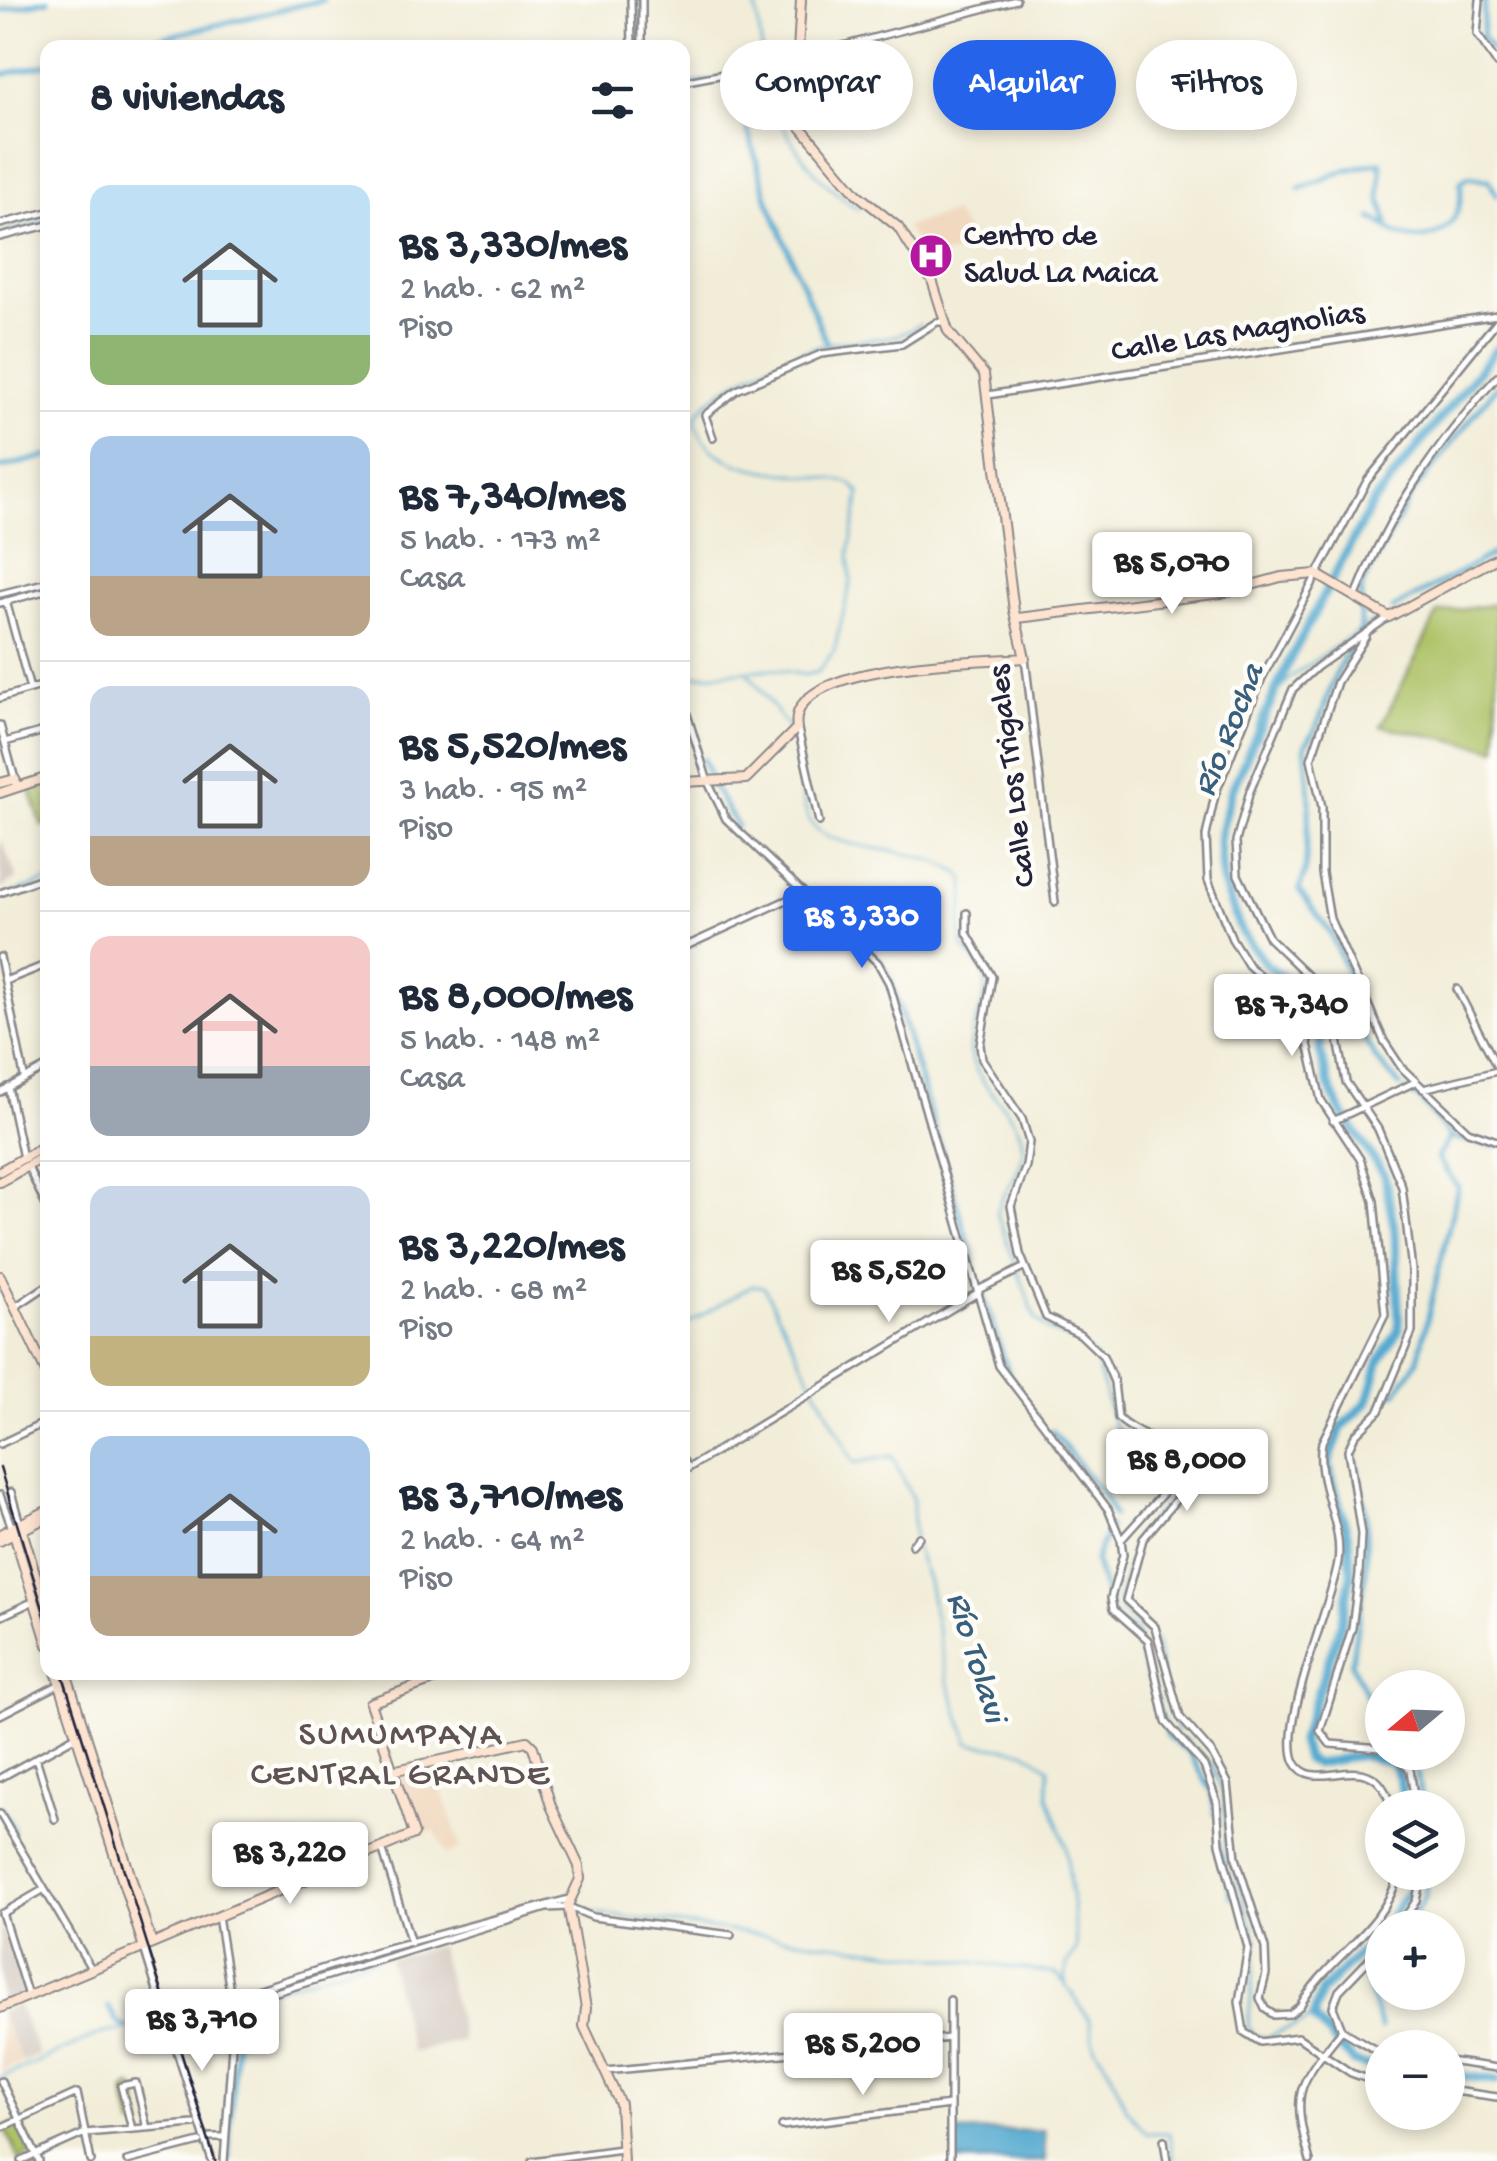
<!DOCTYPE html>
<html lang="es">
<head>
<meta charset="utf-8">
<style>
  body { margin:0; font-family:"Gochi Hand",sans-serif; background:#f2f2f3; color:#1f2937; height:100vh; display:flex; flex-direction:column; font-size:38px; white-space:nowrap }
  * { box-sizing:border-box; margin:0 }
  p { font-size:32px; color:#747a83 }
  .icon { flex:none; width:55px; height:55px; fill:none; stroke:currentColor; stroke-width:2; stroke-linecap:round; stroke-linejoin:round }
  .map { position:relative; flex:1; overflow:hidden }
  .details { position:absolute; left:40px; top:40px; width:650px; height:1640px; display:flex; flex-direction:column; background:#fff; border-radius:20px; box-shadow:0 5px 15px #0003 }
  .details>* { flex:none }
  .hud { position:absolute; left:720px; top:40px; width:625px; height:90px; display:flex; gap:20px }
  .needle { width:65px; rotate:251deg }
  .controls { position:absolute; left:1365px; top:1670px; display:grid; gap:20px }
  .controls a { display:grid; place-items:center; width:100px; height:100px; border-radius:50%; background:#fff; box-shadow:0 5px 15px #0003; font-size:50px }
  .price { position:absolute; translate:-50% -85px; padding:0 22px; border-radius:10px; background:#fff; color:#222; font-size:32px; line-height:65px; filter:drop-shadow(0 2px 5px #0008) }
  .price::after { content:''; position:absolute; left:50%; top:60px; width:30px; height:22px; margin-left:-15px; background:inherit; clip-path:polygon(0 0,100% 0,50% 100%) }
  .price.active { background:#2563eb; color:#fff }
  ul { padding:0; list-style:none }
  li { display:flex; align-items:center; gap:30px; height:250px; padding:0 50px }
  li+li { border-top:2px solid #e0e1e3 }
  li span { display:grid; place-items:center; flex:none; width:280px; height:200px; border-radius:20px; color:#555 }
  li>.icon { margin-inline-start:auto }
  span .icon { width:120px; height:120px; fill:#fffc; stroke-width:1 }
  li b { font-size:42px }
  h2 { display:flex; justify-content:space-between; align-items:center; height:120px; padding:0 50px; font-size:42px }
  .pill { padding:0 35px; border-radius:45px; background:#fff; box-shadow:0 5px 15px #0003; font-size:35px; line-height:90px }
  .pill.active { background:#2563eb; color:#fff }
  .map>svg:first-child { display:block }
  .built { fill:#f0d6bc }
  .industrial { fill:#cec2b9 }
  .green { fill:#adc266; stroke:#687250; stroke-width:2.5 }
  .water { fill:#54aad0; stroke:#3b6686; stroke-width:2.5 }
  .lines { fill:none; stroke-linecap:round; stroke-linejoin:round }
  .stream { stroke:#54aad0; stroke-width:2.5 }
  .canal { stroke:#54aad0; stroke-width:5 }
  .river { stroke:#54aad0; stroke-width:9 }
  .street-casing { stroke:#8a888a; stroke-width:10 }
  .secondary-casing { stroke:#8a888a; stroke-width:12 }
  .street { stroke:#fff; stroke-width:5 }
  .secondary { stroke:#fde4d1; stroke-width:8 }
  .tram { stroke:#22223b; stroke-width:2.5 }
  .labels { text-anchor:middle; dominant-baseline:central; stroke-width:9; stroke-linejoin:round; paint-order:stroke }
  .poi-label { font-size:32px; fill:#22223b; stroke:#fdfcf7; text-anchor:start }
  .street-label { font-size:32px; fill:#22223b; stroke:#fdfcf7 }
  .water-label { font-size:35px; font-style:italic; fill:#385f7e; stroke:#fdfcf7 }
  .neighbourhood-label { font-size:35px; letter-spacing:2.5px; fill:#5f5254; stroke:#fdfcf7 }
</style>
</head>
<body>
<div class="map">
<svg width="1497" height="2161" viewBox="0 0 1497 2161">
  <rect width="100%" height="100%" fill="#fdfcf7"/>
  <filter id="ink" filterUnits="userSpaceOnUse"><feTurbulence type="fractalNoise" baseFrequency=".01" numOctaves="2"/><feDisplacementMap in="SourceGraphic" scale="20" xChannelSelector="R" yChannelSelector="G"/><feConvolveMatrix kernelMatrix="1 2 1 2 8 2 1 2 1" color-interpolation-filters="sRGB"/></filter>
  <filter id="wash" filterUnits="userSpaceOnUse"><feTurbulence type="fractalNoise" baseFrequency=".0048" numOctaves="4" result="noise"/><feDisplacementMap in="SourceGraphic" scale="40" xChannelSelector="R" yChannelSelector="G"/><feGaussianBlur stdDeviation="2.25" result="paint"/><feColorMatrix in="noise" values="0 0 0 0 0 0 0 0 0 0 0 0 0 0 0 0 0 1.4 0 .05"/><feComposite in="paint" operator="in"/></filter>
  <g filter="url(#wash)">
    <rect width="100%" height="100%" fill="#f2edd8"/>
    <path class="built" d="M953,212L976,246L928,261L905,227Z
      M435,1767L461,1848L447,1855L434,1830L420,1836L399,1776Z
      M0,2012L22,2062L0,2072Z"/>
    <path class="industrial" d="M0,837L17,878L0,889Z
      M0,1922L25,1993L0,2006Z
      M439,1946L463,2040L411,2053L389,1959Z
      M18,2005L39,2055L22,2062L0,2012Z"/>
    <path class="green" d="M1497,604V749L1381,726L1438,613Z
      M47,783V824L42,826L29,787Z
      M130,2086L135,2088L142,2126L132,2125L124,2091Z
      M19,2122L33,2153L19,2160L5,2128Z"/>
    <path class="water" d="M1044,2130L1045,2161H954L955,2132Z"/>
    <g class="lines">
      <path class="stream" d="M755,0L763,58
        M765,71C775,128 810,177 858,209
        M0,232L48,220
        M0,598L48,585
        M749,674L789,729
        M682,677L772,669L805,675L818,672L834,651L851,582L849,554L860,493L850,483C804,469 713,483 695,422C700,391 800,349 831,343C861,337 895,344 920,324
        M1280,690L1288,679L1378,618
        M793,736C804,762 798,801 810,821C829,856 929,843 963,877C969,897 957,917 961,938C964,957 986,965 986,984C986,1010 965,1033 972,1058C980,1094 1023,1111 1023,1150C1022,1175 1001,1191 997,1214L1036,1320L1048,1330L1079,1343L1095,1358L1115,1429L1167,1454L1178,1475L1171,1496L1136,1536L1118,1599L1122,1612L1156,1641L1164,1697L1178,1732
        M0,898L48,881
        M0,1176L16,1166
        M682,1327L753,1285L764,1287L854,1463L892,1456L913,1500L914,1538
        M915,1546L928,1582L948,1682L969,1743L1025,1751L1049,1768L1048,1796L1066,1846L1077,1948L1067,1964L1065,1983L1090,2021L1095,2048L1110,2069L1126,2109L1147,2133H1169L1173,2161
        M1183,1738L1213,1765L1224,1797L1226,1845L1257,1941L1248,2026L1254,2035L1266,2038L1313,2018
        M572,1903L594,1913L1055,1973L1064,1982
        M235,2001L477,1926
        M0,2078L103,2033L161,2024L226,2003"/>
      <path class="canal" d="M638,0L639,48
        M1485,0L1482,37L1497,56
        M0,11L48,0
        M118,48L323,0
        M0,75L48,64
        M682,86L740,76L743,113L768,201L827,344
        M1300,189L1346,170L1381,162L1380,197L1389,229C1426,254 1467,226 1460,183L1467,177L1489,180L1497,196
        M1372,218L1387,227
        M0,468L48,456
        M1393,609L1497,552
        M682,663L683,670
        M685,688L691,720
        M703,759L710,777
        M713,786L737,826
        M847,930L880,959L890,977L974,1263
        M1400,1086L1376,1059L1360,1031V1003L1330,932L1299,890L1305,873L1310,799L1305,745C1331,713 1326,669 1360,640L1361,587L1411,495L1497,386
        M1450,1137L1497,1146
        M984,1297L1011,1380
        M1052,1431L1105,1497L1113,1516
        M1109,1527L1095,1560L1113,1619L1135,1634L1167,1736L1189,1752L1211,1790L1216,1814
        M1382,1727L1351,1663L1366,1571V1515L1354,1452L1389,1394L1397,1392L1418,1360L1458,1187L1437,1158L1450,1137L1420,1099L1406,1091
        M1405,1752L1417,1771L1422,1808
        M0,1807L13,1831
        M1218,1844L1232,1897
        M1405,1928L1424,1899L1428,1872
        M109,2007L117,2022L127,2028
        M1381,2028L1365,1979L1382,1957
        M228,2161L237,2015"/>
      <path class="river" d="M1405,1808L1400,1779L1392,1762L1360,1755L1316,1764L1306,1759L1301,1741L1341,1624L1351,1574L1348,1537L1328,1464L1341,1428L1368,1401L1380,1360L1399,1329L1395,1231L1384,1175L1339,1108L1328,1082L1320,1051L1322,1020L1308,996L1266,964L1241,931L1223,884L1219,840L1231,792L1289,661L1372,504L1497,348
        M1384,1928L1410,1889L1412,1872
        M1382,1930L1321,1992L1313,2018L1354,2062L1382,2071
        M1448,2074L1497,2080"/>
    </g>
  </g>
  <g filter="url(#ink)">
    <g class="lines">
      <defs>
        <path id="street" d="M631,0L632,48
          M642,0V48
          M1480,0L1477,34L1497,63
          M751,69L769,121
          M682,82L771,65L1016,0
          M0,224L48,212
          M0,237L48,225
          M988,395L1497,315
          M713,438L705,415L737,390L821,354L902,344L937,322H945
          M0,594L48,582
          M1355,598C1387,515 1437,444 1497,377
          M6,601L30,689
          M0,603L48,590
          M1366,636L1337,682L1311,759L1322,807V873L1330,919L1384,1041L1401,1067L1468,1131L1497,1141
          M1025,658L1055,902
          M0,698L48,684
          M682,698L708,782L726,819L878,963L889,983L999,1366L1108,1509L1121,1540L1123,1555L1111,1598L1113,1609L1148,1640L1166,1722L1204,1766L1217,1802L1220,1844L1248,1948L1239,2002L1244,2032L1260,2042L1298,2037L1351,2073L1382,2084
          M0,725L15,779
          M798,729L819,822
          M5,742L48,730
          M0,893L48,876
          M967,913V933L992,977L980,1045L982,1059L1022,1119L1029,1142L1026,1166L1011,1206L1020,1254L1046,1317L1080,1334L1103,1356L1114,1382L1118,1418C1143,1442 1174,1437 1187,1476L1180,1495L1143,1539L1126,1600L1155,1627L1180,1717L1211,1752L1228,1783L1236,1858L1265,1948L1266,1974L1260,1998L1265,2009L1274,2015L1290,2014L1300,2006C1327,1957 1385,1931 1399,1872
          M682,948L793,897L799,890
          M0,957L24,1076
          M5,981L48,964
          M1457,989L1497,1067
          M8,1087L23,1158
          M1423,1089L1497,1071
          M0,1092L48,1066
          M1333,1121L1415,1082
          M28,1167L48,1210
          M978,1290L1025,1267
          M15,1307L48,1285
          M1118,1438C1146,1449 1165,1458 1166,1490L1121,1540
          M0,1444L48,1421
          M682,1459L689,1468
          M682,1472L979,1292
          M11,1492L20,1524
          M0,1495L12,1528
          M912,1545L919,1537
          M0,1617L34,1601
          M0,1715L60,1684
          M1382,1748L1330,1744L1320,1731L1352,1628L1359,1574L1361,1534L1348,1450L1355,1435L1379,1411L1412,1332V1270L1402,1187L1378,1129L1346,1082L1330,997L1269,938L1238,875L1236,841L1250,791L1293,689L1317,667L1389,617
          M1393,1752L1410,1770L1416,1808
          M36,1758L55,1819
          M0,1778L76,1736
          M1391,1808C1375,1739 1314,1799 1295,1762C1278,1725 1331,1607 1338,1562C1344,1522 1314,1483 1322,1442L1385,1315L1374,1201L1360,1159L1321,1100L1301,1013L1248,965L1232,939L1208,880L1206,836L1215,795L1262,678L1367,481L1497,321
          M0,1814L92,1970
          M382,1848L411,1943
          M2,1913L28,1996
          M3,1913L41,1891
          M218,1916L234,2017L224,2161
          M1398,1928L1416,1901L1422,1872
          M1382,1946L1339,1991L1333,2007L1342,2030L1382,2054
          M144,1948L165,2017
          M260,1997L546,1908L569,1907L593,1917L731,1935
          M228,1999L377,1951L569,1899
          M176,2024L231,2006
          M162,2027H169L212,2161
          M1448,2061L1497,2068
          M605,2071L950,2038
          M1,2081L39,2161
          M1448,2090L1497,2097
          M782,2126L950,2105
          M0,2128L77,2093L91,2161
          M132,2129L121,2086L136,2083L147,2128
          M211,2137H223
          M1164,2140L1167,2161
          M22,2161L85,2133L194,2124
          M127,2161L200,2142
          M532,2161L621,2149
          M950,2161V2000
          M1310,2161C1291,2090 1296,2087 1342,2030"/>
        <path id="secondary" d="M1018,618L1222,593L1281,577L1316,574L1389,617L1497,558
          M682,782L746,779L797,728C785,661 980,662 1025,658L1014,611L984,374L948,331L932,280L898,227L857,194L794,119L801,0
          M0,783L15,779L17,785
          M0,793L48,777
          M0,1171L48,1144
          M0,1182L48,1154
          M0,1276L48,1376
          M20,1524L48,1615
          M12,1528L48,1645
          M0,1534L48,1510
          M0,1541L48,1517
          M56,1672L144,1948
          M66,1672L152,1944
          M392,1771L527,1741L533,1747L551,1806L579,1866L580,1879L568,1905L586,2008L584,2026L620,2104L623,2161
          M0,2008L414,1834L370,1703L455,1672"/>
      </defs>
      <use href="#street" class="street-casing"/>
      <use href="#secondary" class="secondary-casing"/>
      <use href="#street" class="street"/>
      <use href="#secondary" class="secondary"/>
      <path class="tram" d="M0,1468L48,1625
        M62,1672L215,2161"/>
    </g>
  </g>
  <defs>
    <symbol id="hospital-disc" viewBox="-11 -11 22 22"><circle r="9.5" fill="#b5179e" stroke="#fdfcf7"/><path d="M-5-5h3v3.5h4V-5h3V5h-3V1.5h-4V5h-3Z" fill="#fff"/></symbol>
  </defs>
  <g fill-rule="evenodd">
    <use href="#hospital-disc" x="906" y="231" width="50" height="50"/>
  </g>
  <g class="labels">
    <g class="poi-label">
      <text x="964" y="238">Centro de<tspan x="964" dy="37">Salud La Maica</tspan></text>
    </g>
    <g class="street-label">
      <text transform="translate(1238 334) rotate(-9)">Calle Las Magnolias</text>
      <text transform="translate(1014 776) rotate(-97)">Calle Los Trigales</text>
    </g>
    <g class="water-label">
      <text transform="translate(1231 731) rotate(-68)">Río Rocha</text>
      <text transform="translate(974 1658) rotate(73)">Río Tolavi</text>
    </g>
    <g class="neighbourhood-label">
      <text x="401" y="1736">SUMUMPAYA<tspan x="401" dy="40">CENTRAL GRANDE</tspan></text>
    </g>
  </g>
</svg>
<div class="controls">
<a><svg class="needle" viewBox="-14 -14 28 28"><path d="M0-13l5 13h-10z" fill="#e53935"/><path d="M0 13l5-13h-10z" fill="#747a83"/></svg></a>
<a><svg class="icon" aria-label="layers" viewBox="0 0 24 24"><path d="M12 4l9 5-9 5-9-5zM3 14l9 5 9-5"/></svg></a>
<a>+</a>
<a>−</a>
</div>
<b class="price" style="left:1172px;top:617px">Bs 5,070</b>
<b class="price active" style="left:862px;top:971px">Bs 3,330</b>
<b class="price" style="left:1292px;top:1059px">Bs 7,340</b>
<b class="price" style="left:889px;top:1325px">Bs 5,520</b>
<b class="price" style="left:1187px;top:1514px">Bs 8,000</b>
<b class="price" style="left:290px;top:1907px">Bs 3,220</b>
<b class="price" style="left:202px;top:2074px">Bs 3,710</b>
<b class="price" style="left:863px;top:2098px">Bs 5,200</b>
<div class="hud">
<a class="pill">Comprar</a>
<a class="pill active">Alquilar</a>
<a class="pill">Filtros</a>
</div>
<section class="details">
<h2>8 viviendas<svg class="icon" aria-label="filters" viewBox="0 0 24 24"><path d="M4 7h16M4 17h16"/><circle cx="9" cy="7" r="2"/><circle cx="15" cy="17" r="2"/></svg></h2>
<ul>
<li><span style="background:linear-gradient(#bfe0f5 75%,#8fb573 0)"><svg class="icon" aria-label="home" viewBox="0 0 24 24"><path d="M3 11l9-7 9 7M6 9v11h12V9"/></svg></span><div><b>Bs 3,330/mes</b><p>2 hab. · 62 m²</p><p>Piso</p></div></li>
<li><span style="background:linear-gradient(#a9c7e8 70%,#b9a48a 0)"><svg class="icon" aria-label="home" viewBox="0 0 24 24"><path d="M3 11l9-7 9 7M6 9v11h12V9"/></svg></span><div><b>Bs 7,340/mes</b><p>5 hab. · 173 m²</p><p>Casa</p></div></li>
<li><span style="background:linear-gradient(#c9d6e8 75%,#b9a48a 0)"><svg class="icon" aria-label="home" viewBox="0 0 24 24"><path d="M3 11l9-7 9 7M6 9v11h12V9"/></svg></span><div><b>Bs 5,520/mes</b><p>3 hab. · 95 m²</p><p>Piso</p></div></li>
<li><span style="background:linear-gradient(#f6c9c9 65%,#9aa5b1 0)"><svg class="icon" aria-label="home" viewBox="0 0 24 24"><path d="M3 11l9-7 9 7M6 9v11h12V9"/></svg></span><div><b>Bs 8,000/mes</b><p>5 hab. · 148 m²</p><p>Casa</p></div></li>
<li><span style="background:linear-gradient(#c9d6e8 75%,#c2b280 0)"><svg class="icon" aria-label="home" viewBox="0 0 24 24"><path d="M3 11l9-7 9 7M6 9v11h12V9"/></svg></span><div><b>Bs 3,220/mes</b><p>2 hab. · 68 m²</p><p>Piso</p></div></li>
<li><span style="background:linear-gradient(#a9c7e8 70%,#b9a48a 0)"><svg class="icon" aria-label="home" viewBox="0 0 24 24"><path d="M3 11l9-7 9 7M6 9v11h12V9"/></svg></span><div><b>Bs 3,710/mes</b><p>2 hab. · 64 m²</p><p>Piso</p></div></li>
</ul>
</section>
</div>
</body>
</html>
